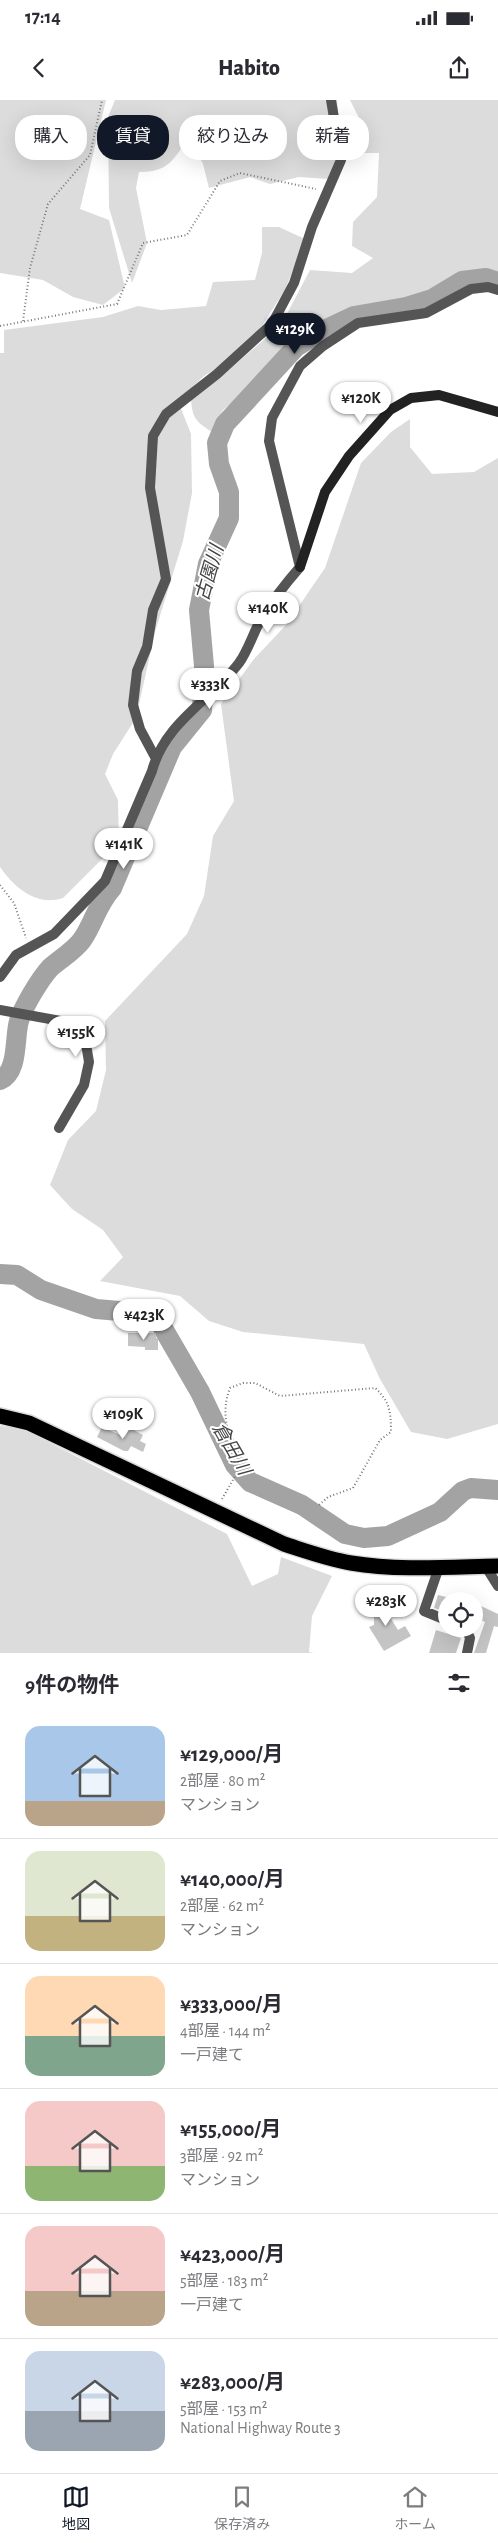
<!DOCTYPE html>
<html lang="ja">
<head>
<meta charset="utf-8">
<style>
  body { margin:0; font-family:"Alegreya Sans","Noto Sans JP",sans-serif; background:#f2f2f3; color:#2b2b33; height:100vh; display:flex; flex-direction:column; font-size:19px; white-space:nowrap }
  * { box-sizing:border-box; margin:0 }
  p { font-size:16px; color:#7c7c81 }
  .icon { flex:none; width:28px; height:28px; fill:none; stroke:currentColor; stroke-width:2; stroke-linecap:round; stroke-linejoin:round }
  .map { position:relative; height:1553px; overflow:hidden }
  .side { display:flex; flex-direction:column; background:#fff; flex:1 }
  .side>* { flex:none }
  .guide { position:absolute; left:15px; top:15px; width:469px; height:45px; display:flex; gap:10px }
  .fabs { position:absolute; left:438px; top:1492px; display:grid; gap:10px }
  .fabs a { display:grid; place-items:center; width:45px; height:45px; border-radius:50%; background:#fff; box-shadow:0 5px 20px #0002; font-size:25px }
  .price { position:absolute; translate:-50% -42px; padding:0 11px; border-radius:18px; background:#fff; color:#222; font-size:16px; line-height:32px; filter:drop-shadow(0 1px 2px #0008) }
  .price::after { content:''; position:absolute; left:50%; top:30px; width:15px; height:11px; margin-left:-8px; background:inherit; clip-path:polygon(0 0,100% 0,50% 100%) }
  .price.on { background:#111827; color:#fff }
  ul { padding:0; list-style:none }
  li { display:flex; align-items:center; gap:15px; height:125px; padding:0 25px }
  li+li { border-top:1px solid #e1e1e2 }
  li span { display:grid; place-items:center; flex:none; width:140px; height:100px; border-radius:15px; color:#555 }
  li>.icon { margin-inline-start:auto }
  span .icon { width:60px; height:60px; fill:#fffc; stroke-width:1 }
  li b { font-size:21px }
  h2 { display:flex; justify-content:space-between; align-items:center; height:60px; padding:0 25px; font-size:21px }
  .pill { padding:0 18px; border-radius:20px; background:#fff; box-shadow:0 5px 20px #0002; font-size:18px; line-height:45px }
  .pill.on { background:#111827; color:#fff }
  .status { display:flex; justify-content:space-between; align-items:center; height:35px; padding:0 25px; background:#fff; direction:ltr }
  .status svg { height:14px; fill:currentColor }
  header { display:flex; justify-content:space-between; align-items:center; height:65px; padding:0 25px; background:#fff; font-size:22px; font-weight:800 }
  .tab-bar { display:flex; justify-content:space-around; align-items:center; height:70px; border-top:1px solid #e1e1e2; background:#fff; font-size:14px; color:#7c7c81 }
  .tab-bar a { display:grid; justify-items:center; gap:2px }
  .tab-bar .on { color:#111827 }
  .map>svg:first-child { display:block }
  .green { fill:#dcdcdc }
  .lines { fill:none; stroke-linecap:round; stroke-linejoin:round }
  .river { stroke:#a3a3a3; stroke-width:20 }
  .building { fill:#c4c4c4 }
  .highway-casing { stroke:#dbdbdb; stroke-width:18 }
  .path { stroke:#777; stroke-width:2; stroke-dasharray:1 2.5; stroke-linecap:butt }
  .street { stroke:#555; stroke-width:10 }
  .secondary { stroke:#222; stroke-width:10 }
  .highway { stroke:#000; stroke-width:15 }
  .labels { text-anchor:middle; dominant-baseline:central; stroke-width:4; stroke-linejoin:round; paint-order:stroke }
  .water-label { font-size:19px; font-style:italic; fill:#444; stroke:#fff }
</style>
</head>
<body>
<div class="status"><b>17:14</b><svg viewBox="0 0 49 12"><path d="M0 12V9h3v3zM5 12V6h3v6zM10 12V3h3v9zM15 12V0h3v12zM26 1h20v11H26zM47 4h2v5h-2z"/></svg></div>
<header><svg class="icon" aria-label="back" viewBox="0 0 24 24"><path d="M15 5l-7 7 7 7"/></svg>Habito<svg class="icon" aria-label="share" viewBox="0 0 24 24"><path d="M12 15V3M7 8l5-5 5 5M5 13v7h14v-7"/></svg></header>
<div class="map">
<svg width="498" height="1553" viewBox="0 0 498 1553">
  <rect width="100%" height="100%" fill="#fff"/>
  <path class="green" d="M0,0H106L80,109L109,120L125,188L103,205L73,197L43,180L0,173Z
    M115,0H337L341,50L328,79L299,77L270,84L250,77L209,88L203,64L189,37C173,60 169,72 139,72L136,88L147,143L132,183L109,108L108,17Z
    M350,0H498V174H481L419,207L346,221L315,237L223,310L215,323V334C197,322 192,320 191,298L223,275L281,225L310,170L352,173L373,158L352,146L353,122L377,97L379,53H355L362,24Z
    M262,127H279L305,139L285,190L259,230L235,257L204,276L178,301L191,334L192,393L183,441L155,532L136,618L113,654L105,674L118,700L119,742L63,798C36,807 14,787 0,767V253H4V230L103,217L138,206L161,210L206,206L213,182L255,180L262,153Z
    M410,319V347L432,374L474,372L498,358V1324L447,1339L411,1332L380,1279L364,1244L243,1232L209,1221L180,1196L100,1181L123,1157L103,1130L72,1109L50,1085L68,1040L96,1011L106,970L105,921L187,834L204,796L213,736L234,701L221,604L254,559L286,525L325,468L361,363L391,332Z
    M0,1326L21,1328L227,1434L252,1486L278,1474L281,1457L332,1476L312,1516L309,1552L314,1553H0Z"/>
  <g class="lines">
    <path class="river" d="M0,980C19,972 14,938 19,921C23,907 40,879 50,868C60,859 74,851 82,840C94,823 96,806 112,788L172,647L202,610L204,566L199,510L208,464L229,418V392L219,364L217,343L225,324L296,247L322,231L354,216L406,207L432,199L462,181L486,178L498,182
      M0,1174L17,1175L41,1190L96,1209L143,1213L160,1223L200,1292L235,1365L250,1382L302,1405L345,1434L364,1438L388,1436L440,1412L463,1391L471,1388L498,1390"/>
  </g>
  <path class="building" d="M128,1233H156V1238H158V1250H145V1247L128,1246Z
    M102,1327L125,1337L130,1328L143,1335L140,1341L146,1344L143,1352L131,1346L128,1351H124L97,1337Z
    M397,1488L406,1491L401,1504L392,1501Z
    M374,1491L398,1530L405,1526L411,1536L384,1551L369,1527L374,1525Z
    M438,1495L446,1497V1512L434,1508Z
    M481,1506L498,1514V1527L494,1526L486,1553H474L485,1522L476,1518Z
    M436,1530L461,1538L456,1553H429Z"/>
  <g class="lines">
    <defs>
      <path id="highway" d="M0,1316L29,1323L284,1444C306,1451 328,1459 351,1463C399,1471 450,1467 498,1466"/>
    </defs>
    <use href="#highway" class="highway-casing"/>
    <path class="path" d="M23,221L30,168L48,104L90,55L102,0
      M0,226L117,204L143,143L187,135L220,81L240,73L316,89
      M0,785L14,803L26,838
      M222,1399L241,1366C230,1339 219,1316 230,1288L243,1283H255L280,1296L375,1288C390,1301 391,1313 391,1332L380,1340L353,1388L328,1397L318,1406"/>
    <path class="street" d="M155,657L140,629L133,605L137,571L147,547L153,510L166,479L150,388L153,336L166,314L217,274L272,224L294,183L312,127L341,60L331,0
      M0,877L16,855L54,834L105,781L152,671C165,622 210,601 239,563C249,549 254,530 263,516C274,498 287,482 300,467L269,341L272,318L300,266L323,246L358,223L426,213L471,189L488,187L498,190
      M0,910L72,923L84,932L89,962L84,985L59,1028
      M439,1467L424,1511L446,1520
      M486,1467L498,1486
      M466,1529L470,1538L467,1553"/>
    <path class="secondary" d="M300,467L325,392L349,356L390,310L411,298L439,295L498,312"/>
    <use href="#highway" class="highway"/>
  </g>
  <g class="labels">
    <g class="water-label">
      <text transform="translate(210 473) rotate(-74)">古園川</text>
      <text transform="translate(231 1349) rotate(60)">倉田川</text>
    </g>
  </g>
</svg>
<div class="fabs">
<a><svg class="icon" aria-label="locate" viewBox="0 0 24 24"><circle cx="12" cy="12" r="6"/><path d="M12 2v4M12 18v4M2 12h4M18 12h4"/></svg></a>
</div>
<b class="price on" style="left:295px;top:255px">¥129K</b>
<b class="price" style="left:361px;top:324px">¥120K</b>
<b class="price" style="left:268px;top:534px">¥140K</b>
<b class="price" style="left:210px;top:610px">¥333K</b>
<b class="price" style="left:124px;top:770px">¥141K</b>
<b class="price" style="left:76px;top:958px">¥155K</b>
<b class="price" style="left:144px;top:1241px">¥423K</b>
<b class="price" style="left:123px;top:1340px">¥109K</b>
<b class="price" style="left:386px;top:1527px">¥283K</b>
<div class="guide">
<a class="pill">購入</a>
<a class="pill on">賃貸</a>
<a class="pill">絞り込み</a>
<a class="pill">新着</a>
</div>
</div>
<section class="side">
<h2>9件の物件<svg class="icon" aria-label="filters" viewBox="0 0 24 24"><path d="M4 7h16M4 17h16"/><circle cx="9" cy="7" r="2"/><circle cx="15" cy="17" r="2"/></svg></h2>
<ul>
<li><span style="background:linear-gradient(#a9c7e8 75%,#b9a48a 0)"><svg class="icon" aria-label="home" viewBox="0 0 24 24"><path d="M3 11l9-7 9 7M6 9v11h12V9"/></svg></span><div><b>¥129,000/月</b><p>2部屋 · 80 m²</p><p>マンション</p></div></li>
<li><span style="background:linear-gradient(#dfe7d0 65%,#c2b280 0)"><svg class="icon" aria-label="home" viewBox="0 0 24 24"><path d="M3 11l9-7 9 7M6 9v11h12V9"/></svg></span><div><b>¥140,000/月</b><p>2部屋 · 62 m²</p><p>マンション</p></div></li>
<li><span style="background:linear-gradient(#ffd9b3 60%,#7fa58c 0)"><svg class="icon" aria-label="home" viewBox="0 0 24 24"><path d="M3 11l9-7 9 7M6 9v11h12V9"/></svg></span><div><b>¥333,000/月</b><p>4部屋 · 144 m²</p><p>一戸建て</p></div></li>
<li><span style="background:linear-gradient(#f6c9c9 65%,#8fb573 0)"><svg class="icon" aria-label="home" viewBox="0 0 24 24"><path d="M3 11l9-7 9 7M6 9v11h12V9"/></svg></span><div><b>¥155,000/月</b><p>3部屋 · 92 m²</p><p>マンション</p></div></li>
<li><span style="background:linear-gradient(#f6c9c9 65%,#b9a48a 0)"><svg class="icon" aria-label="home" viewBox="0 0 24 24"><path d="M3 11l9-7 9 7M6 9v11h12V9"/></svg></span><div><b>¥423,000/月</b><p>5部屋 · 183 m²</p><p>一戸建て</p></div></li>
<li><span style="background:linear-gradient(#c9d6e8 60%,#9aa5b1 0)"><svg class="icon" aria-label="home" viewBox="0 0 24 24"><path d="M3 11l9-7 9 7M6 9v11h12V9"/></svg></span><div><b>¥283,000/月</b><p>5部屋 · 153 m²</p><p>National Highway Route 3</p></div></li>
</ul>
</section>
<nav class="tab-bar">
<a class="on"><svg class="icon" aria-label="map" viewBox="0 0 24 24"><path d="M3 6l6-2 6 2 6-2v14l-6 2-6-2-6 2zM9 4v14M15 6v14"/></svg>地図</a>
<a><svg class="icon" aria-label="saved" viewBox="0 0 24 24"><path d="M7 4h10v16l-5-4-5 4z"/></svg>保存済み</a>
<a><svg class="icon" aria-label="home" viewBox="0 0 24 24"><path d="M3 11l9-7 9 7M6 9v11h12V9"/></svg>ホーム</a>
</nav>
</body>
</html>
